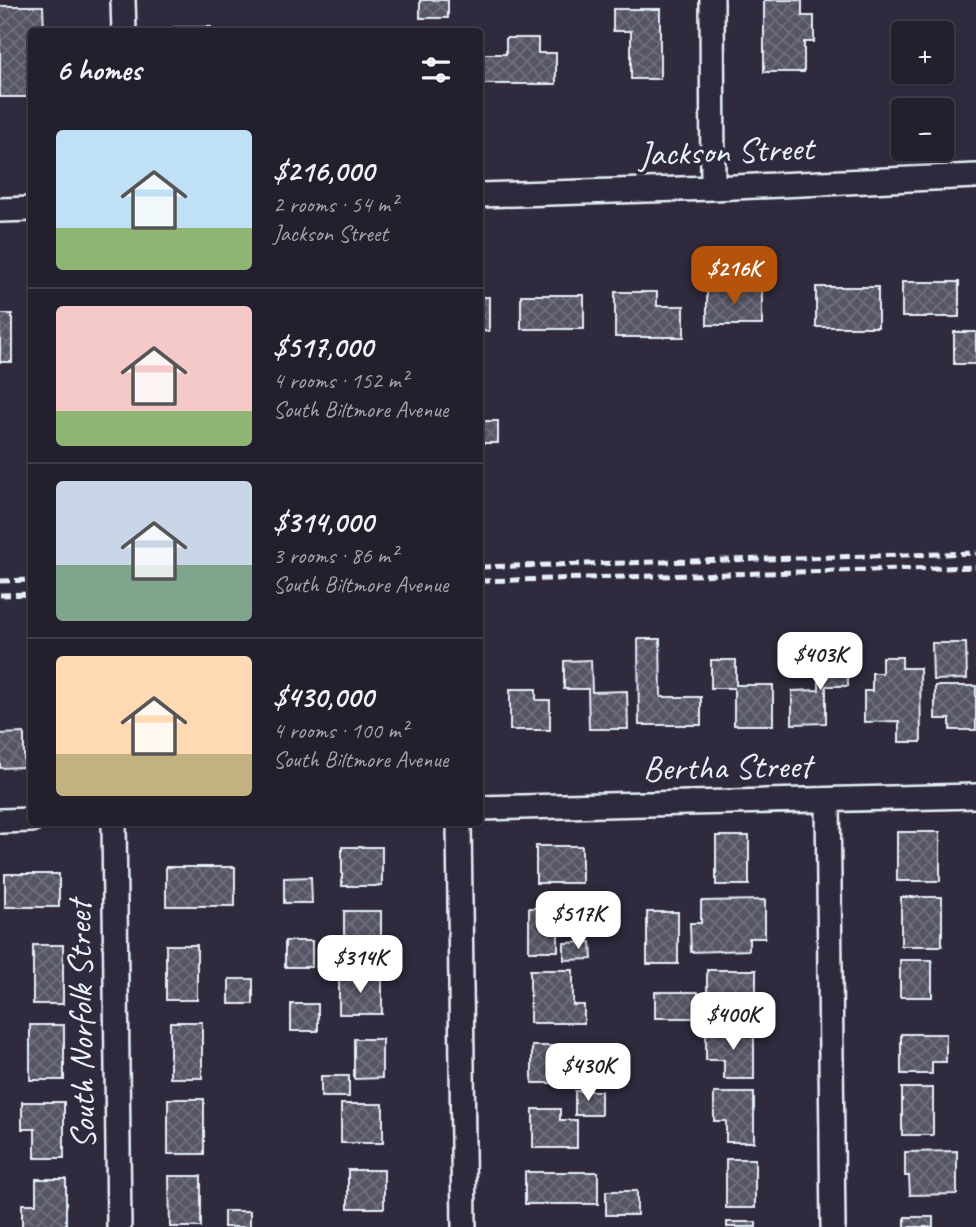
<!DOCTYPE html>
<html lang="en">
<head>
<meta charset="utf-8">
<style>
  body { margin:0; font-family:Caveat,sans-serif; background:#2b2836; color:#f1f3f6; height:100vh; display:flex; flex-direction:column; font-size:26px; white-space:nowrap }
  * { box-sizing:border-box; margin:0 }
  p { font-size:23px; color:#a3a3aa }
  .icon { flex:none; width:38px; height:38px; fill:none; stroke:currentColor; stroke-width:2; stroke-linecap:round; stroke-linejoin:round }
  .map { position:relative; flex:1; overflow:hidden }
  .details { position:absolute; left:28px; top:28px; width:455px; height:798px; display:flex; flex-direction:column; background:#23202e; border-radius:7px; box-shadow:0 2px 5px #0004,0 0 0 2px #403e4a }
  .details>* { flex:none }
  .buttons { position:absolute; left:891px; top:21px; display:grid; gap:14px }
  .buttons a { display:grid; place-items:center; width:63px; height:63px; border-radius:7px; background:#23202e; box-shadow:0 2px 5px #0004,0 0 0 2px #403e4a; font-size:35px }
  .price { position:absolute; translate:-50% -60px; padding:0 16px; border-radius:14px; background:#fff; color:#222; font-size:23px; line-height:46px; filter:drop-shadow(0 2px 4px #0008) }
  .price::after { content:''; position:absolute; left:50%; top:42px; width:21px; height:16px; margin-left:-10px; background:inherit; clip-path:polygon(0 0,100% 0,50% 100%) }
  .price.on { background:#b45309; color:#fff }
  ul { padding:0; list-style:none }
  li { display:flex; align-items:center; gap:21px; height:175px; padding:0 28px }
  li+li { border-top:2px solid #403e4a }
  li span { display:grid; place-items:center; flex:none; width:196px; height:140px; border-radius:7px; color:#555 }
  li>.icon { margin-inline-start:auto }
  span .icon { width:84px; height:84px; fill:#fffc; stroke-width:1 }
  li b { font-size:30px }
  h2 { display:flex; justify-content:space-between; align-items:center; height:84px; padding:0 28px; font-size:30px }
  .map>svg:first-child { display:block }
  .building { fill:url(#building-cross-hatch); stroke:#e8f1f8; stroke-width:2 }
  .lines { fill:none; stroke-linecap:round; stroke-linejoin:round }
  .minor-casing { stroke:#e8f1f8; stroke-width:28 }
  .minor { stroke:#2f2a3d; stroke-width:23 }
  .rail { stroke:#e8f1f8; stroke-width:5; stroke-dasharray:10 5; stroke-linecap:butt }
  .labels { text-anchor:middle; dominant-baseline:central; stroke-width:7; stroke-linejoin:round; paint-order:stroke }
  .street-label { font-size:35px; fill:#e8f1f8; stroke:#2f2a3d }
</style>
</head>
<body>
<div class="map">
<svg width="976" height="1227" viewBox="0 0 976 1227">
  <defs>
    <pattern id="building-cross-hatch" width="8" height="8" patternUnits="userSpaceOnUse" patternTransform="scale(1.75)"><rect width="8" height="8" fill="#575565"/><path d="M0 0l8 8M0 8l8-8" fill="none" stroke="#6f6e7c"/></pattern>
  </defs>
  <rect width="100%" height="100%" fill="#2f2a3d"/>
  <filter id="ink" filterUnits="userSpaceOnUse"><feTurbulence type="fractalNoise" baseFrequency=".0143" numOctaves="2"/><feDisplacementMap in="SourceGraphic" scale="14" xChannelSelector="R" yChannelSelector="G"/><feConvolveMatrix kernelMatrix="1 2 1 2 8 2 1 2 1" color-interpolation-filters="sRGB"/></filter>
  <g filter="url(#ink)">
    <path class="building" d="M420,0H448V18H420Z
      M764,0H802V16H814V42H804V72H764Z
      M0,6H43L44,32H32V37H29L32,97H0Z
      M613,9H660V79H631V31H613Z
      M174,27H211V32H174Z
      M506,38H538V53H556V84H482V54H506Z
      M902,282H959V317H902Z
      M707,287H762V325H707Z
      M816,287H878V327H816Z
      M615,292H657V306H684V337H615Z
      M521,295H584V329H521Z
      M480,297H489V331H480Z
      M0,314H12V362H0Z
      M954,332H976V364H954Z
      M480,421H498V443H480Z
      M638,639H660L661,697H701V725H639Z
      M932,643H966L967,679L933,680Z
      M819,657H848V686H826V723L792,724V691L819,690Z
      M882,657H902V668H920L921,742H899V721L864,722V691H872V673H882Z
      M591,660L592,692L627,691L628,729H589L588,689H564V661Z
      M711,660H736V685H773V725H734V688H711Z
      M935,686H976V730H950V719H935Z
      M510,689H536V700H550V730H510Z
      M24,733V767L0,768V734Z
      M897,832H940V881H897Z
      M716,836H749V885H716Z
      M536,846H582V883H536Z
      M342,847H382V886H342Z
      M166,867H235V906H166Z
      M5,874H59V907H5Z
      M311,877L312,903H284V878Z
      M901,897H942V946H901Z
      M765,900V938H749V950L691,952L690,923H701V901Z
      M529,908H558V951H529Z
      M344,911H381V949H344Z
      M647,912H678V964H647Z
      M285,941H312V967H285Z
      M591,942L592,959L564,960V943Z
      M33,945H63V1004H33Z
      M166,945H197V1000H166Z
      M900,960H932V997H900Z
      M530,970H573V1005H584V1023H530Z
      M707,970H756V1004H707Z
      M339,975H382V1014H339Z
      M229,979H253V1004H229Z
      M655,992H698V1018H655Z
      M291,1004H318V1031H291Z
      M170,1022H202V1078H170Z
      M30,1025H64V1080H30Z
      M706,1030H754V1079H724V1060H706Z
      M901,1034H946V1062H932V1074H901Z
      M354,1039H382V1078L354,1079Z
      M532,1046H571V1083H532Z
      M321,1076H349V1097H321Z
      M902,1088H933V1135H902Z
      M575,1091H601V1115H575Z
      M714,1093H754V1142H726V1121H714Z
      M168,1099H204V1154H168Z
      M22,1102H64V1158H35V1129H22Z
      M341,1104H383V1143H341Z
      M533,1109H560V1120H577V1148H533Z
      M957,1151V1194L910,1195L909,1176H905V1152Z
      M726,1159H755V1208H726Z
      M348,1170H384V1208H348Z
      M525,1172H598V1204H525Z
      M169,1176H201V1227H170Z
      M36,1179H66V1227H22V1204H36Z
      M606,1191H637V1215H606Z
      M224,1211H250V1227H224Z
      M905,1217H933V1227H905Z
      M727,1222H756V1227H727Z"/>
    <g class="lines">
      <defs>
        <path id="minor" d="M123,0L124,32
          M712,0L713,188
          M480,195L713,188L976,176
          M0,210L32,209
          M828,800L833,1227
          M480,808L976,796
          M0,821L32,820
          M114,822L119,1227
          M459,822L464,1227"/>
      </defs>
      <use href="#minor" class="minor-casing"/>
      <use href="#minor" class="minor"/>
      <path class="rail" d="M480,567L976,553
        M0,581L32,580
        M480,581L976,567
        M0,595L32,594"/>
    </g>
  </g>
  <g class="labels">
    <g class="street-label">
      <text transform="translate(726 151) rotate(-2)">Jackson Street</text>
      <text transform="translate(727 767) rotate(-1)">Bertha Street</text>
      <text transform="translate(81 1025) rotate(-91)">South Norfolk Street</text>
    </g>
  </g>
</svg>
<div class="buttons">
<a>+</a>
<a>−</a>
</div>
<b class="price on" style="left:734px;top:306px">$216K</b>
<b class="price" style="left:820px;top:692px">$403K</b>
<b class="price" style="left:578px;top:951px">$517K</b>
<b class="price" style="left:360px;top:995px">$314K</b>
<b class="price" style="left:733px;top:1052px">$400K</b>
<b class="price" style="left:588px;top:1103px">$430K</b>
<section class="details">
<h2>6 homes<svg class="icon" aria-label="filters" viewBox="0 0 24 24"><path d="M4 7h16M4 17h16"/><circle cx="9" cy="7" r="2"/><circle cx="15" cy="17" r="2"/></svg></h2>
<ul>
<li><span style="background:linear-gradient(#bfe0f5 70%,#8fb573 0)"><svg class="icon" aria-label="home" viewBox="0 0 24 24"><path d="M3 11l9-7 9 7M6 9v11h12V9"/></svg></span><div><b>$216,000</b><p>2 rooms · 54 m²</p><p>Jackson Street</p></div></li>
<li><span style="background:linear-gradient(#f6c9c9 75%,#8fb573 0)"><svg class="icon" aria-label="home" viewBox="0 0 24 24"><path d="M3 11l9-7 9 7M6 9v11h12V9"/></svg></span><div><b>$517,000</b><p>4 rooms · 152 m²</p><p>South Biltmore Avenue</p></div></li>
<li><span style="background:linear-gradient(#c9d6e8 60%,#7fa58c 0)"><svg class="icon" aria-label="home" viewBox="0 0 24 24"><path d="M3 11l9-7 9 7M6 9v11h12V9"/></svg></span><div><b>$314,000</b><p>3 rooms · 86 m²</p><p>South Biltmore Avenue</p></div></li>
<li><span style="background:linear-gradient(#ffd9b3 70%,#c2b280 0)"><svg class="icon" aria-label="home" viewBox="0 0 24 24"><path d="M3 11l9-7 9 7M6 9v11h12V9"/></svg></span><div><b>$430,000</b><p>4 rooms · 100 m²</p><p>South Biltmore Avenue</p></div></li>
</ul>
</section>
</div>
</body>
</html>
